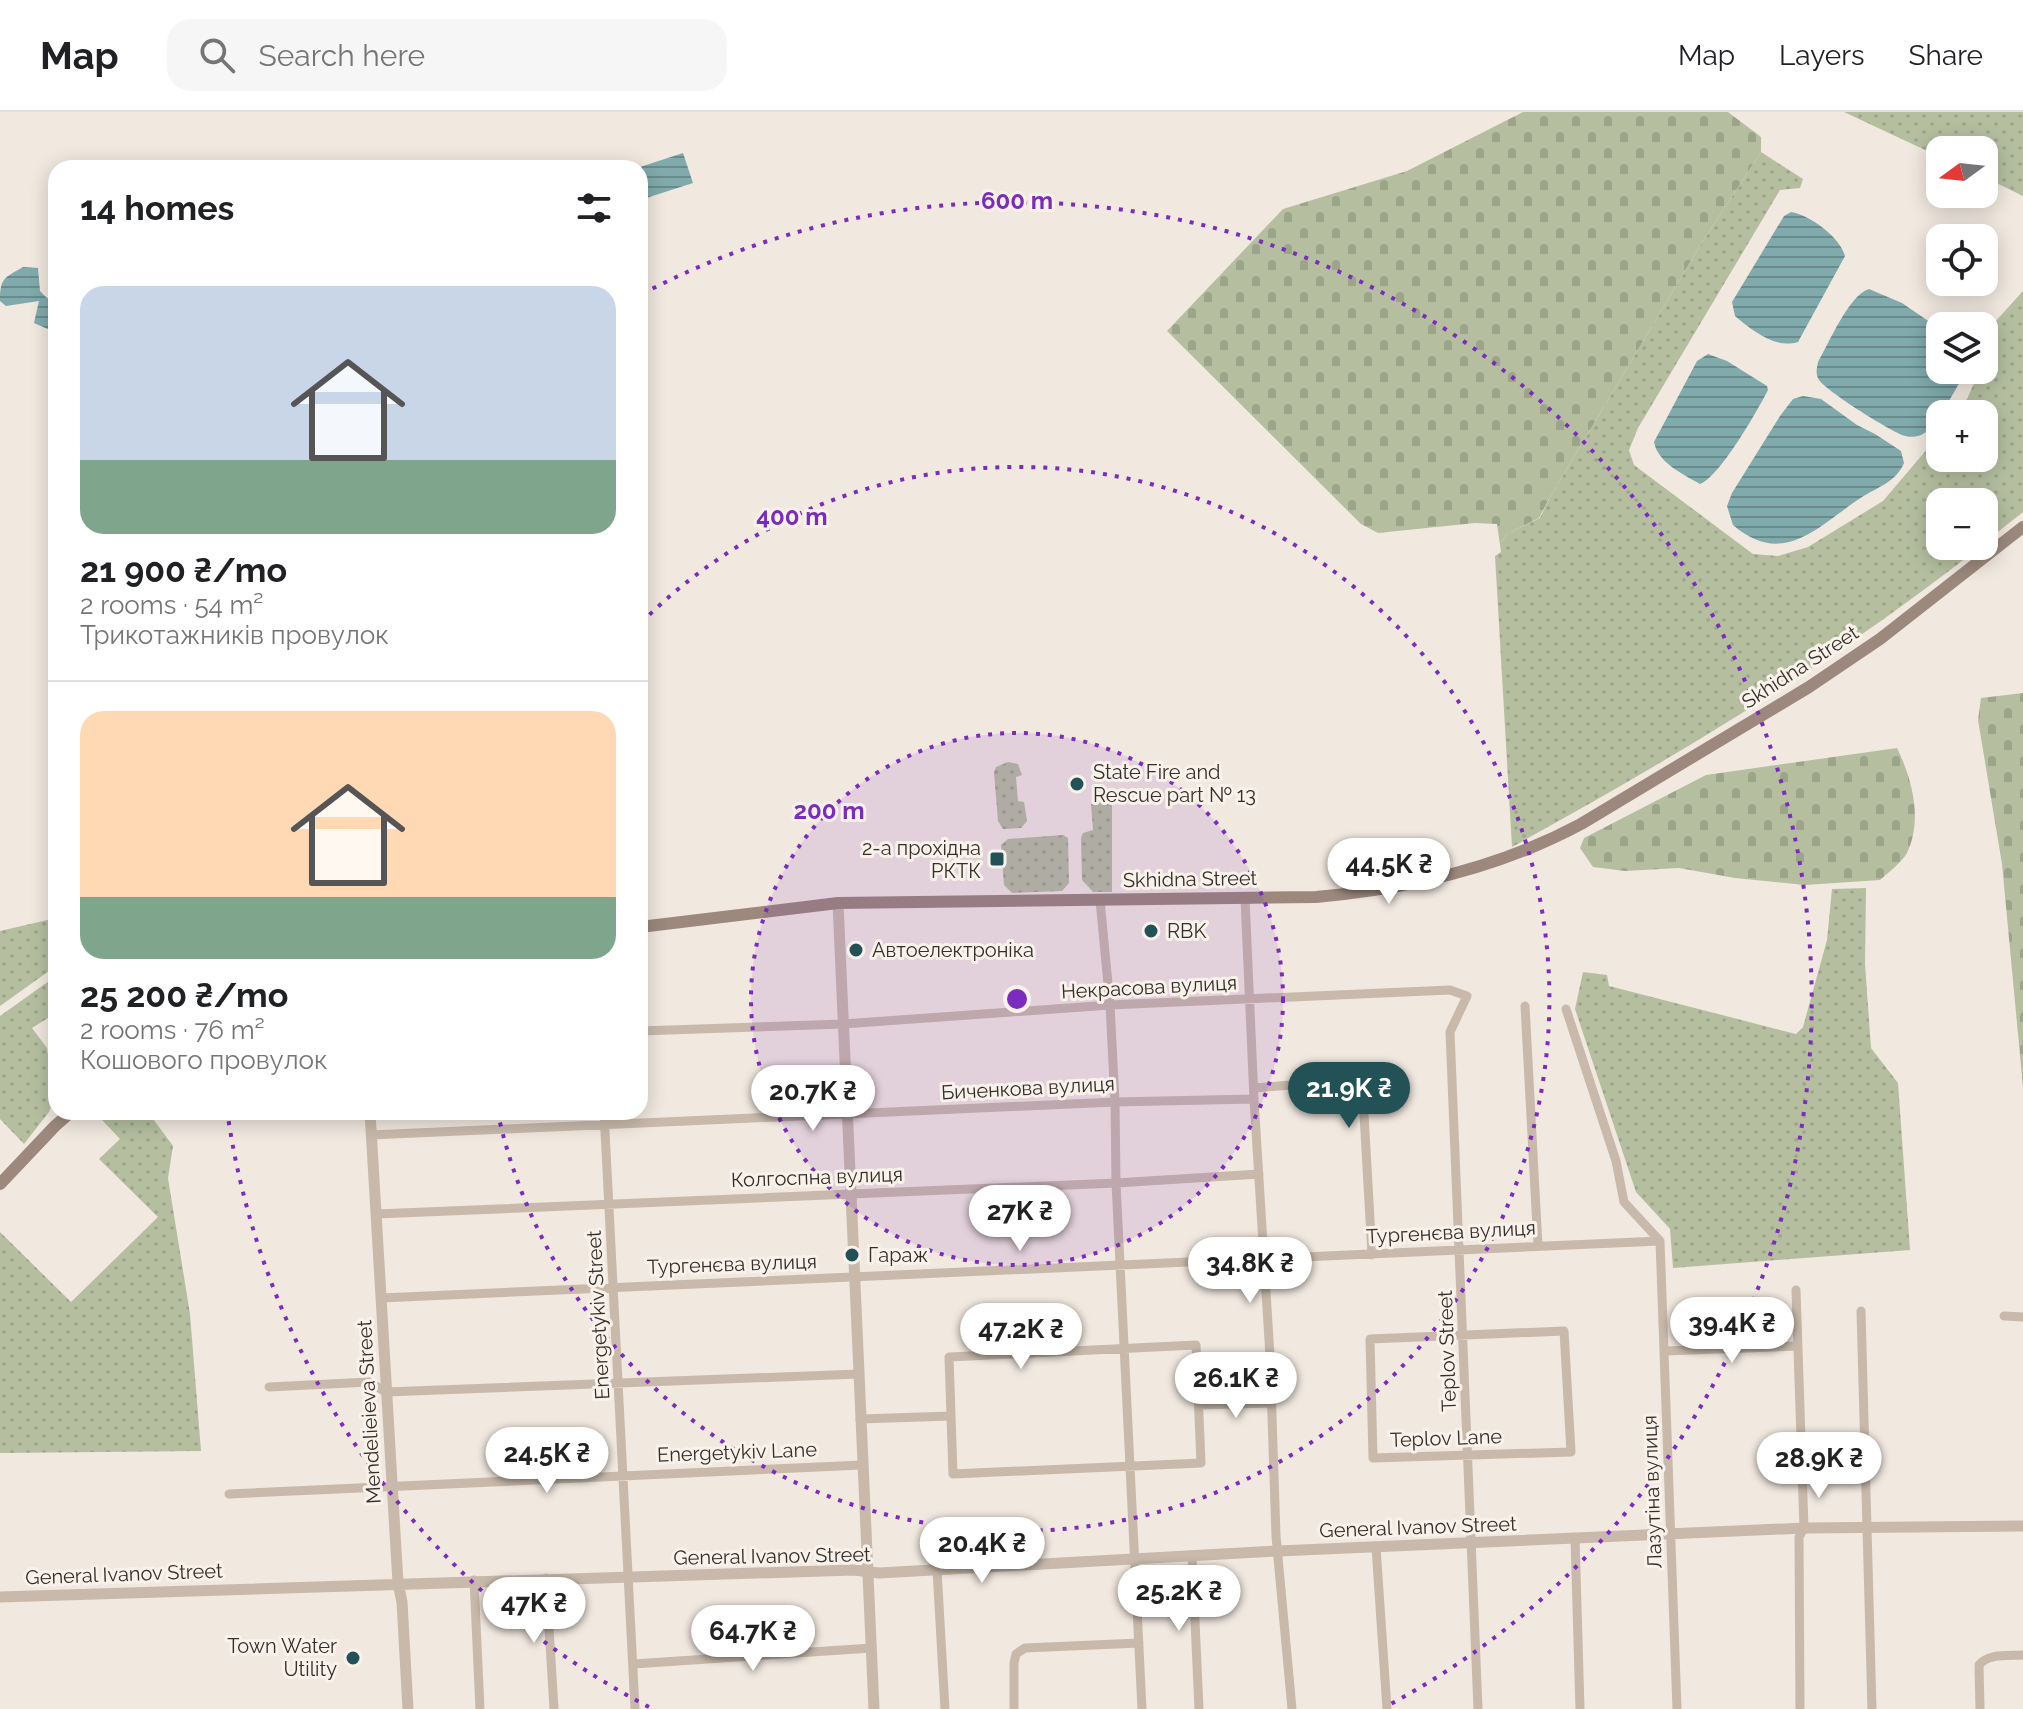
<!DOCTYPE html>
<html lang="en">
<head>
<meta charset="utf-8">
<style>
  body { margin:0; font-family:Raleway,sans-serif; background:#f6f6f6; color:#202124; height:100vh; display:flex; flex-direction:column; font-size:30px; white-space:nowrap }
  * { box-sizing:border-box; margin:0 }
  p { font-size:26px; color:#757577 }
  .icon { flex:none; width:44px; height:44px; fill:none; stroke:currentColor; stroke-width:2; stroke-linecap:round; stroke-linejoin:round }
  .map { position:relative; flex:1; overflow:hidden }
  .sheet { position:absolute; left:48px; top:48px; width:600px; height:960px; display:flex; flex-direction:column; background:#fff; border-radius:24px; box-shadow:0 4px 20px #0003 }
  .sheet>* { flex:none }
  .needle { width:52px; rotate:255deg }
  .tools { position:absolute; left:1926px; top:24px; display:grid; gap:16px }
  .tools a { display:grid; place-items:center; width:72px; height:72px; border-radius:16px; background:#fff; box-shadow:0 4px 20px #0003; font-size:40px }
  .price { position:absolute; translate:-50% -68px; padding:0 18px; border-radius:28px; background:#fff; color:#222; font-size:26px; line-height:52px; filter:drop-shadow(0 2px 4px #0008) }
  .price::after { content:''; position:absolute; left:50%; top:48px; width:24px; height:18px; margin-left:-12px; background:inherit; clip-path:polygon(0 0,100% 0,50% 100%) }
  .price.active { background:#225256; color:#fff }
  ul { padding:0; list-style:none }
  li { display:grid; align-content:center; gap:16px; height:424px; padding:0 32px }
  li+li { border-top:2px solid #e0e0e0 }
  li span { display:grid; place-items:center; height:248px; border-radius:24px; color:#555 }
  li>.icon { margin-inline-start:auto }
  span .icon { width:144px; height:144px; fill:#fffc; stroke-width:1 }
  li b { font-size:34px }
  h2 { display:flex; justify-content:space-between; align-items:center; height:96px; padding:0 32px; font-size:34px }
  header { display:flex; align-items:center; gap:48px; box-sizing:border-box; height:112px; padding:0 40px; background:#fff; border-bottom:2px solid #e0e0e0 }
  header strong { font-size:38px }
  nav { display:flex; gap:44px; margin-inline-start:auto; font-size:28px }
  .search { width:560px; height:72px; background:#f6f6f6; display:flex; align-items:center; gap:20px; box-sizing:border-box; padding:0 28px; border-radius:24px; color:#757577; font-size:30px }
  .map>svg:first-child { display:block }
  .grass { fill:url(#grass-dots) }
  .cemetery { fill:url(#cemetery-stones) }
  .water { fill:url(#water-rules) }
  .lines { fill:none; stroke-linecap:round; stroke-linejoin:round }
  .minor { stroke:#c8b9ab; stroke-width:9 }
  .tertiary { stroke:#c8b9ab; stroke-width:11 }
  .secondary { stroke:#9c887d; stroke-width:12 }
  .ring { fill:none; stroke:#7b2cbf; stroke-width:4; stroke-dasharray:4 8 }
  .poi-dot { fill:#225256; stroke:#f9f2eb; stroke-width:3 }
  .labels { text-anchor:middle; dominant-baseline:central; stroke-width:6; stroke-linejoin:round; paint-order:stroke }
  .street-label { font-size:20px; fill:#372e2a; stroke:#f9f2eb }
  .poi-label { font-size:20px; fill:#372e2a; stroke:#f9f2eb; text-anchor:start }
  .centre { fill:#7b2cbf; stroke:#f9f2eb; stroke-width:4 }
  .ring-label { font-size:24px; text-anchor:middle; font-weight:bold; fill:#7b2cbf; stroke:#f9f2eb; stroke-width:6; stroke-linejoin:round; paint-order:stroke }
</style>
</head>
<body>
<header>
<strong>Map</strong>
<div class="search"><svg class="icon" aria-label="search" viewBox="0 0 24 24"><circle cx="10" cy="10" r="6"/><path d="M15 15l6 6"/></svg>Search here</div>
<nav><a>Map</a><a>Layers</a><a>Share</a></nav>
</header>
<div class="map">
<svg width="2023" height="1597" viewBox="0 0 2023 1597">
  <defs>
    <pattern id="grass-dots" width="8" height="8" patternUnits="userSpaceOnUse" patternTransform="scale(2)"><rect width="8" height="8" fill="#b5bfa0"/><path d="M2 2h.1M6 6h.1" fill="none" stroke="#9ca48a" stroke-width="1.8" stroke-linecap="round"/></pattern>
    <pattern id="cemetery-stones" width="16" height="16" patternUnits="userSpaceOnUse" patternTransform="scale(2)"><rect width="16" height="16" fill="#b5bfa0"/><path d="M2 7V4a2 2 0 0 1 4 0v3zM10 15v-3a2 2 0 0 1 4 0v3z" fill="#9ca48a"/></pattern>
    <pattern id="water-rules" width="6" height="5" patternUnits="userSpaceOnUse" patternTransform="scale(2)"><rect width="6" height="5" fill="#80aaac"/><path d="M0 2.5h6" fill="none" stroke="#6a8b8c"/></pattern>
  </defs>
  <rect width="100%" height="100%" fill="#f1e8df"/>
  <path class="grass" d="M1844,0H2023V84L1984,65V38H1940V45Z
    M1761,40L1803,67L1800,76L1780,78L1638,316L1629,338L1634,353L1753,442L1778,444L1808,435L1883,389L1940,322V346H1984V302H1955L1967,287L1980,258H1984V222L2023,179V400L1984,431V390H1940V434H1981C1835,550 1675,645 1512,735L1495,444L1501,440V430L1507,422L1540,406L1550,385L1701,132Z
    M1008,650L1018,652L1022,663L1016,665L1018,689L1024,690L1027,709L1021,716L1003,717L998,709L994,660L996,655Z
    M1112,689V780H1093L1082,768L1081,726L1083,721L1093,718L1091,692Z
    M1063,723L1068,726L1069,771L1062,779L1012,781L1004,773L1001,733L1008,727Z
    M1866,776L1865,852L1871,936L1898,971L1910,1138L1673,1156L1670,1117L1636,1080L1575,897L1583,860L1607,863L1609,874L1796,922L1803,915L1827,828L1832,777Z
    M56,806V854L0,894V819Z
    M56,864V901L32,916L47,936L54,987L49,1000L24,1032L0,1007V904Z
    M108,1000H148L173,1034L168,1066L190,1202L201,1339L0,1341V1120L71,1190L158,1105L99,1047L120,1027L101,1007Z"/>
  <path class="cemetery" d="M1523,0H1728L1761,25V40L1701,132L1550,385L1539,406L1507,422L1501,430V440L1497,412L1475,411L1378,421L1361,412L1167,219L1283,97L1407,59Z
    M2023,581V975L2002,752L1978,608L1981,586Z
    M1897,636C1912,667 1923,707 1907,741C1901,751 1889,760 1880,768L1805,773L1735,766L1679,756L1625,759L1593,755L1580,736L1584,726L1706,663Z"/>
  <path class="water" d="M683,41L693,71L640,88V56H637Z
    M1791,100C1810,103 1840,125 1845,144L1798,230C1775,237 1753,219 1735,204L1732,190L1784,104Z
    M23,155L38,156L40,179L47,186L56,184V216L50,218L34,211L39,189L6,194L0,189C0,166 4,166 23,155Z
    M1869,177L1902,191L1940,217V258H1967C1957,273 1936,318 1921,323C1915,325 1908,325 1902,323C1886,316 1829,281 1819,268C1815,262 1817,256 1818,250C1829,231 1849,183 1869,177Z
    M1708,242L1727,249L1767,274L1768,278C1758,298 1719,366 1700,372C1683,362 1658,351 1654,330L1697,249Z
    M1803,284L1821,287L1857,313L1875,322L1901,339L1904,351C1896,370 1878,375 1862,385C1819,413 1784,457 1733,413L1727,394L1732,381L1780,304L1793,287Z"/>
  <g class="lines">
    <path class="minor" d="M1245,787L1254,987L1270,1244L1276,1424L1292,1597
      M1100,788L1110,893L1115,990L1116,1071L1142,1597
      M1525,894L1538,1134
      M1566,897L1616,1049L1624,1090L1660,1129L1677,1597
      M640,919L843,912L1110,893L1450,878L1467,884L1450,920L1478,1597
      M1254,976L1362,967L1372,1143
      M604,1000L635,1597
      M371,1023L1115,990L1254,987
      M376,1102L1116,1071L1259,1062
      M1796,1178L1804,1416L1799,1425L1800,1597
      M381,1186L1660,1129
      M1861,1199L1872,1597
      M2004,1204L2023,1205
      M1564,1219L1571,1340L1373,1346L1370,1227Z
      M1196,1233L1201,1351L953,1362L949,1245Z
      M1665,1239L1798,1234
      M269,1275L369,1270L386,1280L859,1262
      M1200,1293L1271,1291
      M860,1307L951,1304
      M229,1382L862,1353
      M1575,1426L1580,1597
      M1376,1435L1387,1597
      M1192,1443L1199,1597
      M937,1458L945,1597
      M546,1466L554,1597
      M474,1468L480,1597
      M633,1552L872,1536
      M1014,1597V1551L1016,1542L1025,1536L1139,1531
      M1980,1597L1979,1553C1989,1541 2008,1544 2023,1543"/>
    <path class="tertiary" d="M838,791L874,1597
      M370,1000L398,1471L402,1490L408,1597
      M0,1485L854,1458L879,1461L1278,1439L1804,1416L2023,1414"/>
    <path class="secondary" d="M640,815L838,791L1316,785C1409,777 1499,756 1581,712L1809,575L1880,527L2023,415
      M0,1072L55,1014L71,1000"/>
  </g>
  <circle cx="1017" cy="887" r="266" fill="#7b2cbf" fill-opacity=".12"/>
  <g class="ring">
    <circle cx="1017" cy="887" r="266"/>
    <path d="M641 511A532 532 0 1 1 498 1002"/>
    <path d="M649 1595A798 798 0 0 1 228 1005M642 182A798 798 0 1 1 1385 1595"/>
  </g>
  <g class="poi-dot">
    <circle cx="1077" cy="672" r="8"/>
    <rect x="989" y="739" width="16" height="16" rx="4"/>
    <circle cx="1151" cy="819" r="8"/>
    <circle cx="856" cy="838" r="8"/>
    <circle cx="852" cy="1143" r="8"/>
    <circle cx="353" cy="1546" r="8"/>
  </g>
  <g class="labels">
    <g class="street-label">
      <text transform="translate(1800 555) rotate(-33)">Skhidna Street</text>
      <text transform="translate(1190 767) rotate(-1)">Skhidna Street</text>
      <text transform="translate(1149 875) rotate(-3)">Некрасова вулиця</text>
      <text transform="translate(1028 976) rotate(-3)">Биченкова вулиця</text>
      <text transform="translate(817 1065) rotate(-2)">Колгоспна вулиця</text>
      <text transform="translate(1451 1120) rotate(-3)">Тургенєва вулиця</text>
      <text transform="translate(732 1152) rotate(-2)">Тургенєва вулиця</text>
      <text transform="translate(598 1203) rotate(-93)">Energetykiv Street</text>
      <text transform="translate(1447 1239) rotate(-92)">Teplov Street</text>
      <text transform="translate(369 1300) rotate(-93)">Mendelieieva Street</text>
      <text transform="translate(1446 1326) rotate(-2)">Teplov Lane</text>
      <text transform="translate(737 1340) rotate(-2)">Energetykiv Lane</text>
      <text transform="translate(1652 1380) rotate(-92)">Лазутіна вулиця</text>
      <text transform="translate(1418 1415) rotate(-2)">General Ivanov Street</text>
      <text transform="translate(772 1444) rotate(-1)">General Ivanov Street</text>
      <text transform="translate(124 1462) rotate(-2)">General Ivanov Street</text>
    </g>
    <g class="poi-label">
      <text x="1093" y="660">State Fire and<tspan x="1093" dy="23">Rescue part № 13</tspan></text>
      <text x="981" y="736" text-anchor="end">2-а прохідна<tspan x="981" dy="23">РКТК</tspan></text>
      <text x="1167" y="819">RBK</text>
      <text x="872" y="838">Автоелектроніка</text>
      <text x="868" y="1143">Гараж</text>
      <text x="337" y="1534" text-anchor="end">Town Water<tspan x="337" dy="23">Utility</tspan></text>
    </g>
  </g>
  <circle cx="1017" cy="887" r="12" class="centre"/>
  <g class="ring-label">
    <text x="1017" y="97">600 m</text>
    <text x="792" y="413">400 m</text>
    <text x="829" y="707">200 m</text>
  </g>
</svg>
<div class="tools">
<a><svg class="needle" viewBox="-14 -14 28 28"><path d="M0-13l5 13h-10z" fill="#e53935"/><path d="M0 13l5-13h-10z" fill="#757577"/></svg></a>
<a><svg class="icon" aria-label="locate" viewBox="0 0 24 24"><circle cx="12" cy="12" r="6"/><path d="M12 2v4M12 18v4M2 12h4M18 12h4"/></svg></a>
<a><svg class="icon" aria-label="layers" viewBox="0 0 24 24"><path d="M12 4l9 5-9 5-9-5zM3 14l9 5 9-5"/></svg></a>
<a>+</a>
<a>−</a>
</div>
<b class="price" style="left:1389px;top:794px">44.5K ₴</b>
<b class="price active" style="left:1349px;top:1018px">21.9K ₴</b>
<b class="price" style="left:813px;top:1021px">20.7K ₴</b>
<b class="price" style="left:1020px;top:1141px">27K ₴</b>
<b class="price" style="left:1250px;top:1193px">34.8K ₴</b>
<b class="price" style="left:1732px;top:1253px">39.4K ₴</b>
<b class="price" style="left:1021px;top:1259px">47.2K ₴</b>
<b class="price" style="left:1236px;top:1308px">26.1K ₴</b>
<b class="price" style="left:547px;top:1383px">24.5K ₴</b>
<b class="price" style="left:1819px;top:1388px">28.9K ₴</b>
<b class="price" style="left:982px;top:1473px">20.4K ₴</b>
<b class="price" style="left:1179px;top:1521px">25.2K ₴</b>
<b class="price" style="left:534px;top:1533px">47K ₴</b>
<b class="price" style="left:753px;top:1561px">64.7K ₴</b>
<section class="sheet">
<h2>14 homes<svg class="icon" aria-label="filters" viewBox="0 0 24 24"><path d="M4 7h16M4 17h16"/><circle cx="9" cy="7" r="2"/><circle cx="15" cy="17" r="2"/></svg></h2>
<ul>
<li><span style="background:linear-gradient(#c9d6e8 70%,#7fa58c 0)"><svg class="icon" aria-label="home" viewBox="0 0 24 24"><path d="M3 11l9-7 9 7M6 9v11h12V9"/></svg></span><div><b>21 900 ₴/mo</b><p>2 rooms · 54 m²</p><p>Трикотажників провулок</p></div></li>
<li><span style="background:linear-gradient(#ffd9b3 75%,#7fa58c 0)"><svg class="icon" aria-label="home" viewBox="0 0 24 24"><path d="M3 11l9-7 9 7M6 9v11h12V9"/></svg></span><div><b>25 200 ₴/mo</b><p>2 rooms · 76 m²</p><p>Кошового провулок</p></div></li>
</ul>
</section>
</div>
</body>
</html>
